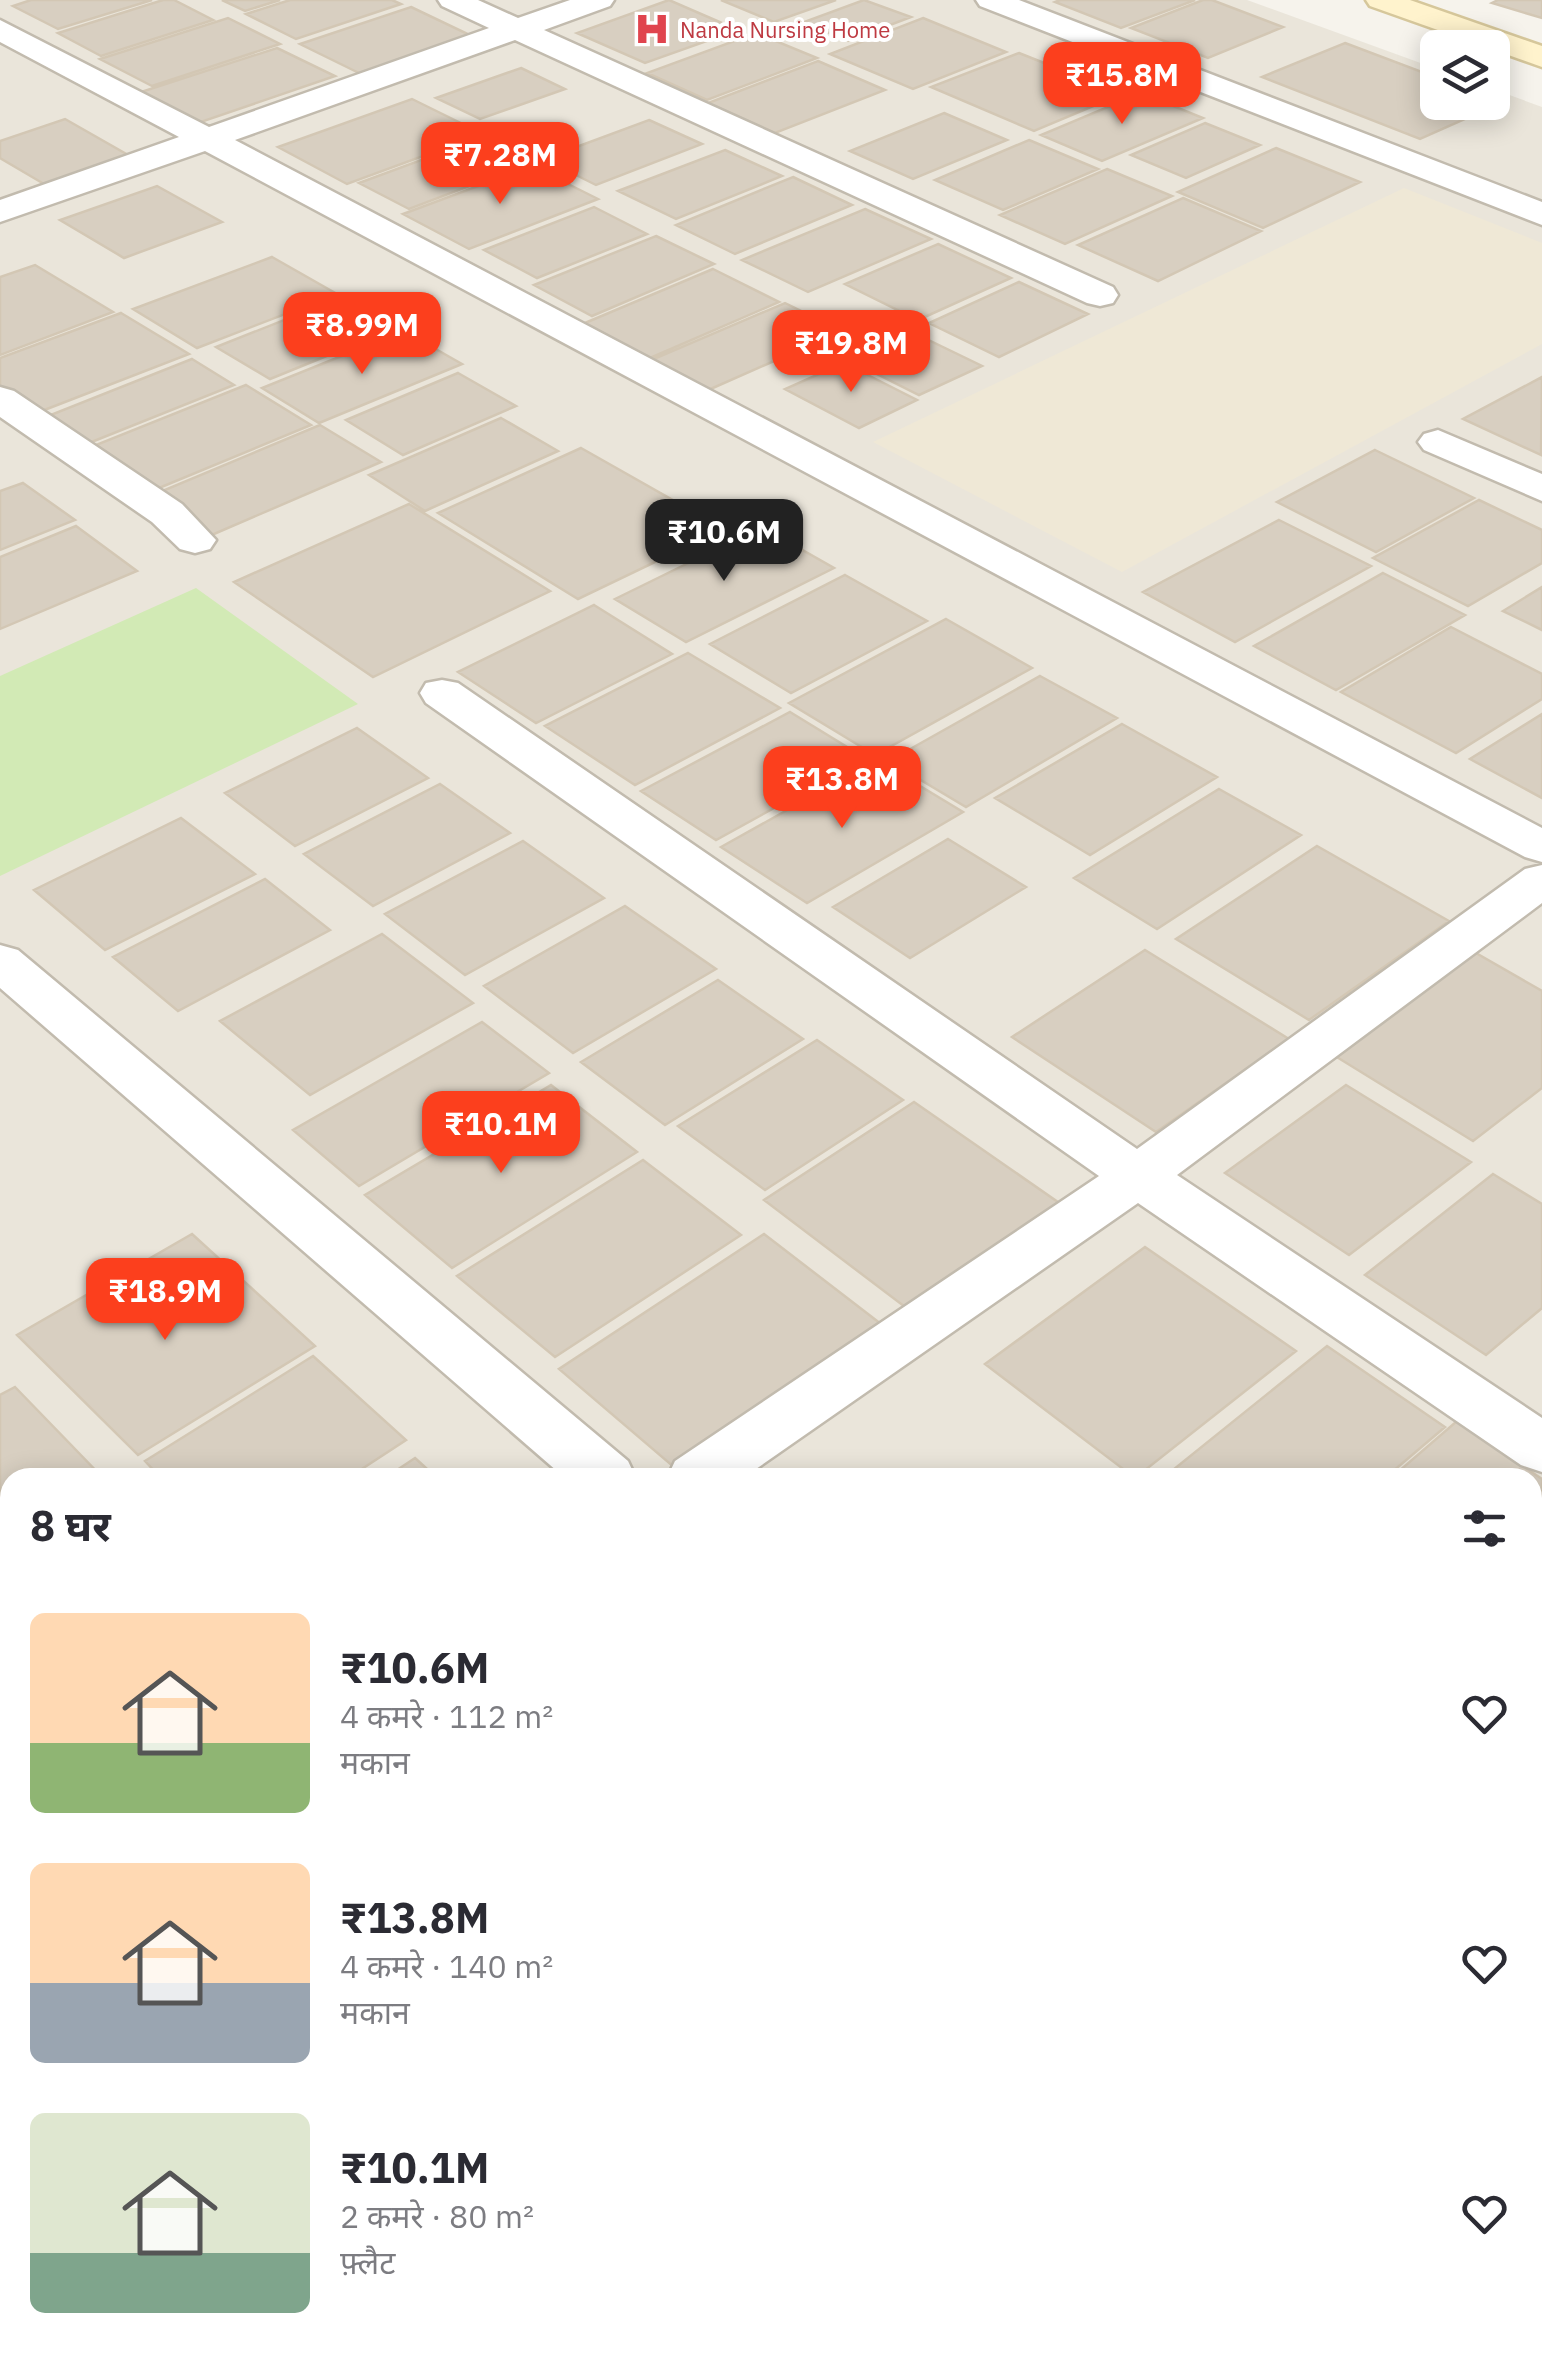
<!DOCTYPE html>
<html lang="hi">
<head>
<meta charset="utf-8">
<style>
  body { margin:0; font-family:"IBM Plex Sans","Noto Sans Devanagari",sans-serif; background:#f2f2f3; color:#2b2b33; height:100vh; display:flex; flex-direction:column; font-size:38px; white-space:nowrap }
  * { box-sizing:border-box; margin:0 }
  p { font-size:32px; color:#7c7c81 }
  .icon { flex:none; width:55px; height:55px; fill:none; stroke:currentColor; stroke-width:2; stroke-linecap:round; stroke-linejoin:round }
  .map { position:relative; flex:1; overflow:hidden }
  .details { position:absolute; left:0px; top:1468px; width:1542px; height:892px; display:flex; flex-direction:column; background:#fff; border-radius:30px 30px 0 0; box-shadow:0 5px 25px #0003 }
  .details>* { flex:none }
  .controls { position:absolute; left:1420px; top:30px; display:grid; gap:20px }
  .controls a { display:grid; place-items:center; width:90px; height:90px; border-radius:15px; background:#fff; box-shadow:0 5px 25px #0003; font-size:50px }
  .price { position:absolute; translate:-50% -85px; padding:0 22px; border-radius:20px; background:#fc3f1d; color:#fff; font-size:32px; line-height:65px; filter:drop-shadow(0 2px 5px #0008) }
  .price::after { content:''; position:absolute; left:50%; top:60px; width:30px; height:22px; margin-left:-15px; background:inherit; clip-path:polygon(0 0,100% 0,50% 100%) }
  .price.on { background:#222; color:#fff }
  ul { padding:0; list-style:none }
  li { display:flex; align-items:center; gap:30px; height:250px; padding:0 30px }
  li span { display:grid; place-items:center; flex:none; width:280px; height:200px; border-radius:15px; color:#555 }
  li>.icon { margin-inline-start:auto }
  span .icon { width:120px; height:120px; fill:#fffc; stroke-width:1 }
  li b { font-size:42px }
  h2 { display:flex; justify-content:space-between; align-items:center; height:120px; padding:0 30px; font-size:42px }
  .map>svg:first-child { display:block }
  .residential { fill:#eae5da; fill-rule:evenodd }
  .education { fill:#efe8d6 }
  .green { fill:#d2eab5 }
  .building { fill:#d8cfc1; stroke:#d3c7b4; stroke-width:2.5 }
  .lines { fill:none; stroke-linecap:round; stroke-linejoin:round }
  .street-casing { stroke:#c2bbae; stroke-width:5 }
  .secondary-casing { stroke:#d6c79b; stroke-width:5 }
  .street { fill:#fff; fill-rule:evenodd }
  .secondary { fill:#fff3cd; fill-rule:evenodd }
  .labels { text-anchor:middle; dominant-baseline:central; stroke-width:8; stroke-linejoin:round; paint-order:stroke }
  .far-health-label { font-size:22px; fill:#be3a42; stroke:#fff; text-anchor:start }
</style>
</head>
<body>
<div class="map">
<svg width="1542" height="2359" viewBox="0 0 1542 2359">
  <rect width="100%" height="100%" fill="#f6f3ec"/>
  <path class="residential" d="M0,0H1247L1437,69L1438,102H1492L1493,89L1542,107V2359H0ZM10,1478H1532V2350H10Z"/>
  <path class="education" d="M1404,188L1542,243V344L1122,572L873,442Z"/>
  <path class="green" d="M196,588L358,704L0,876V676Z"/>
  <path class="building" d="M31,0H152L58,29L13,6Z
    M163,0H174L213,20L101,56L58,33Z
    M222,0H280L245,11Z
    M290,0H392L401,4L296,39L246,14Z
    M669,0L738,30L645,63L577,33Z
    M721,0H836L774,22Z
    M864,0L911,17L848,41L804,22Z
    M1060,0H1195L1121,28L1055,2Z
    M1203,0H1212L1283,27L1208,58L1131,28Z
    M1498,0H1542V18L1492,3Z
    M411,7L472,36L361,74L300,44Z
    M228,18L280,44L152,86L100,59Z
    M923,18L1006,52L913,89L830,54Z
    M756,33L817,58L707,100L647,73Z
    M1345,43L1438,78V102H1492V99L1503,102L1420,139L1262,77Z
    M277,48L335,76L198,123L141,92Z
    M1019,53L1122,94L1034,131L931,87Z
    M818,61L885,90L775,133L708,103Z
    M521,68L565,89L480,119L436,98Z
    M1141,93L1203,118L1102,161L1041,135Z
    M412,99L483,134L347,184L278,147Z
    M944,113L1007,140L913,179L850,151Z
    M65,119L128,155L44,184L0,158V141Z
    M649,120L702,144L596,185L544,159Z
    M1205,123L1260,145L1186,178L1131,155Z
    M1029,140L1098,169L1003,210L935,180Z
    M467,143L517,168L409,209L359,183Z
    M1276,148L1360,182L1263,228L1178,192Z
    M725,150L782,176L676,219L618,191Z
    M532,166L598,199L469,249L403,214Z
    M1107,169L1172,196L1065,244L1000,215Z
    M793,177L852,205L735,254L676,225Z
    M157,186L222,222L124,258L60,220Z
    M1183,198L1261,231L1158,281L1078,245Z
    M594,207L647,234L537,278L484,250Z
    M865,209L931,239L808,292L742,260Z
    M656,236L714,264L592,316L534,285Z
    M938,244L1011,278L918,320L845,284Z
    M272,257L337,294L197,348L133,309Z
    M35,265L113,312L0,355V277Z
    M713,269L779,302L650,358L585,323Z
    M1019,282L1088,314L999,357L929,323Z
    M340,298L393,329L270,379L216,347Z
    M785,303L842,331L706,391L649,361Z
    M121,313L189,354L34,414L0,392V358Z
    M883,318L982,366L919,395L821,346Z
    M404,331L462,364L319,423L262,388Z
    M192,359L234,385L79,447L38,420Z
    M844,363L917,400L859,428L785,389Z
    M458,373L516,406L403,455L346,420Z
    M1542,377L1541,455L1463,419Z
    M246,385L311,425L159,488L96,445Z
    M501,418L558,451L425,511L369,475Z
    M320,425L381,462L207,537L148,497Z
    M581,448L724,529L578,599L438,513Z
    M1375,450L1474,498L1376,552L1277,502Z
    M23,483L75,520L0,550V491Z
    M1479,500L1542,530V563L1468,606L1373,558Z
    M409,504L550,591L373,677L234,582Z
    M1279,520L1371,566L1235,642L1143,592Z
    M76,526L137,571L0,629V557Z
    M762,527L834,568L686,642L615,599Z
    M1383,573L1465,615L1336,690L1254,646Z
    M845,575L927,621L791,693L710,644Z
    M1542,587V630L1503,611Z
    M594,605L672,654L536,723L458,672Z
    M946,619L1032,668L875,755L789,703Z
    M1451,627L1542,674V699L1456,753L1341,692Z
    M688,653L780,708L635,785L545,726Z
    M1040,676L1117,718L966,807L889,761Z
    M790,712L865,758L716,840L641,791Z
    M1542,714V798L1470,759Z
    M1122,724L1217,777L1090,855L995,798Z
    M357,728L428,778L295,846L225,793Z
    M877,760L963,812L807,903L721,847Z
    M440,784L510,833L373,906L304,854Z
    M1219,789L1301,835L1157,929L1074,878Z
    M181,818L255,874L105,950L34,890Z
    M948,839L1026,887L910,958L833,907Z
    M523,841L604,898L465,975L385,914Z
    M1317,846L1449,921L1309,1020L1176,939Z
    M265,879L330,930L178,1011L113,957Z
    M625,906L716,969L573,1053L484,986Z
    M382,934L473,1003L310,1095L220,1021Z
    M1469,949L1542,991V1088L1473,1141L1327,1051Z
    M1145,950L1289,1039L1156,1132L1012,1037Z
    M718,980L803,1039L665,1125L581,1062Z
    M482,1022L549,1073L359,1186L293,1130Z
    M817,1040L903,1100L765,1190L678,1126Z
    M551,1085L637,1152L452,1268L365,1195Z
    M1346,1085L1471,1162L1349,1255L1225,1173Z
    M914,1102L1068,1209L917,1316L764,1200Z
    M643,1160L741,1235L555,1357L457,1276Z
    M1493,1174L1542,1204V1308L1486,1355L1365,1275Z
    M192,1234L315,1346L138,1455L17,1335Z
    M764,1234L881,1324L675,1468L559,1369Z
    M1145,1247L1296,1351L1135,1478L985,1364Z
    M1327,1346L1445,1427L1385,1478H1163Z
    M313,1356L406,1440L348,1478H161L145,1461Z
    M15,1387L103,1478H10V1542L0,1548V1395Z
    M1457,1421L1542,1479V1553L1532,1562V1478H1391Z
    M415,1458L437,1478H385Z
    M10,1556V1697L0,1703V1562Z
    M1542,1597V1755L1532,1748V1606Z
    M10,1722V1812L0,1800V1729Z
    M1532,1773L1542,1780V1813L1532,1823Z
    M1542,1831V2129L1532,2140V1840Z
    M0,2208L10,2222V2350H107L114,2359H0Z
    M462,2350H663L653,2359H470Z
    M689,2350H836L844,2359H679Z
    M903,2350H1063L1054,2359H911Z"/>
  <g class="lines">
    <defs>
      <path id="street" d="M438,0H478L518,18L570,0H614L610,6L544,30L1113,287L1118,295L1113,303L1100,306L1087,303L515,40L235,140L1542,828V862L1525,857L205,151L0,222V200L179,137L0,42V20L209,127L489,28L442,6Z
        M976,0H1019L1542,202V225L980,6Z
        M0,387L14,391L182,504L216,540L210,549L195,553L180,549L152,522L0,417Z
        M1438,430L1542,474V501L1424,450L1418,442L1424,434Z
        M442,680L458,683L1137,1149L1525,869L1542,865V903L1177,1175L1542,1418V1472L1521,1465L1138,1203L743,1478H667L675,1461L1099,1176L426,703L420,693L426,683Z
        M0,945L18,950L628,1461L636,1478H565L0,988Z
        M0,1911L10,1915V1987L0,1983Z
        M1532,2250L1542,2254V2335L1532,2331Z
        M290,2350H373L377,2359H294Z"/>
      <path id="secondary" d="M1366,0H1410L1542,46V67L1370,6Z"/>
    </defs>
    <use href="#street" class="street-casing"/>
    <use href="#secondary" class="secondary-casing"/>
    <use href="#street" class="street"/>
    <use href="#secondary" class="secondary"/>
  </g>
  <defs>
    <symbol id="hospital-bare" viewBox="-9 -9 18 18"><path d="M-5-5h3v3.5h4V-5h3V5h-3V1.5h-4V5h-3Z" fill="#e0444e" stroke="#fff" stroke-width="2.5" paint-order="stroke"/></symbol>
  </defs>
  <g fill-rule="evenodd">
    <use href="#hospital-bare" x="627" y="4" width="50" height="50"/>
  </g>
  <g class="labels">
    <g class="far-health-label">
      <text x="680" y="29">Nanda Nursing Home</text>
    </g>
  </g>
</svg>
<div class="controls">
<a><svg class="icon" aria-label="layers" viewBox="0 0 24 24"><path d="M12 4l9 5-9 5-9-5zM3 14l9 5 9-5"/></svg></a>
</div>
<b class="price" style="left:1122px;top:127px">₹15.8M</b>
<b class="price" style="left:500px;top:207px">₹7.28M</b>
<b class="price" style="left:362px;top:377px">₹8.99M</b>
<b class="price" style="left:851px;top:395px">₹19.8M</b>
<b class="price on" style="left:724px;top:584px">₹10.6M</b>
<b class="price" style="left:842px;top:831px">₹13.8M</b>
<b class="price" style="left:501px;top:1176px">₹10.1M</b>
<b class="price" style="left:165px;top:1343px">₹18.9M</b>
<section class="details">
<h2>8 घर<svg class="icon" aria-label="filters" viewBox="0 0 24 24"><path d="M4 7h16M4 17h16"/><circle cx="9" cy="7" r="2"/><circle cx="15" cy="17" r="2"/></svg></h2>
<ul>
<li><span style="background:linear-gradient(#ffd9b3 65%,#8fb573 0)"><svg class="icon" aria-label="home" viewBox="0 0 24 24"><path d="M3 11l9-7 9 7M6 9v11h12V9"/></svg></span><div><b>₹10.6M</b><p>4 कमरे · 112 m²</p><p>मकान</p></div><svg class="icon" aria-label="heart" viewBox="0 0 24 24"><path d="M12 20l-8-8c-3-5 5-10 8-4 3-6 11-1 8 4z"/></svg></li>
<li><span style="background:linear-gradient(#ffd9b3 60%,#9aa5b1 0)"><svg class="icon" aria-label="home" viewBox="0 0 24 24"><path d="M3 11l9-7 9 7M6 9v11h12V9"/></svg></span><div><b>₹13.8M</b><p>4 कमरे · 140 m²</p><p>मकान</p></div><svg class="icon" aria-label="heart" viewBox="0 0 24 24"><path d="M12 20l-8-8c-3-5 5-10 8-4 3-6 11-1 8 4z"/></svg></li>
<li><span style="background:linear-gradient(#dfe7d0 70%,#7fa58c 0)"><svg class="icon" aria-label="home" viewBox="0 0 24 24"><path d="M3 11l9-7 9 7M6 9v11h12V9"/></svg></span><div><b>₹10.1M</b><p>2 कमरे · 80 m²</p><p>फ़्लैट</p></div><svg class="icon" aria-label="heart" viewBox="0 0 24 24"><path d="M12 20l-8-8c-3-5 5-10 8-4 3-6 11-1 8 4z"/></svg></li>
</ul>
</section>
</div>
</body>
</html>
